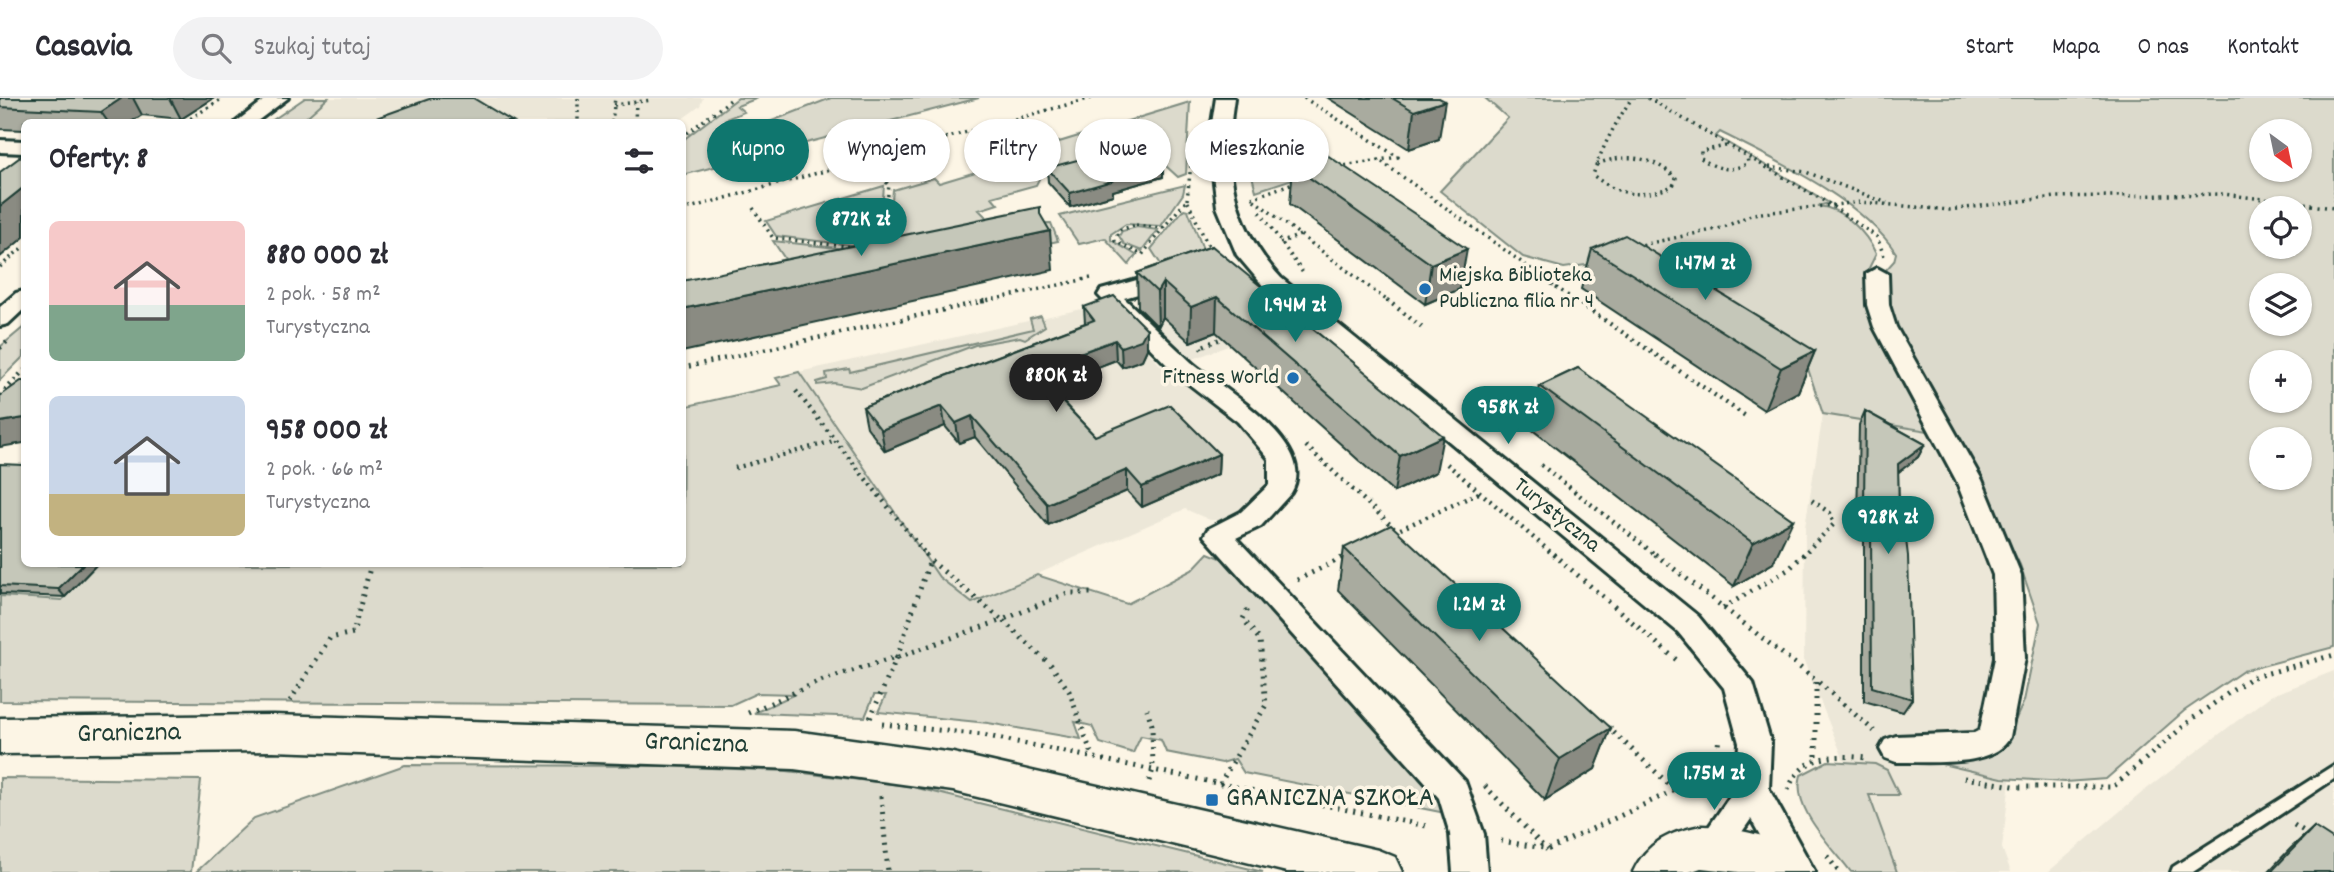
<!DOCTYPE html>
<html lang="pl">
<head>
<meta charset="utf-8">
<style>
  body { margin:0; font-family:Dekko,sans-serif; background:#f2f2f3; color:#2b2b33; height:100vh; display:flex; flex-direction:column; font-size:26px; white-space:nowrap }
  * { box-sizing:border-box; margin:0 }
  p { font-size:23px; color:#7c7c81 }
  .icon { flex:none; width:38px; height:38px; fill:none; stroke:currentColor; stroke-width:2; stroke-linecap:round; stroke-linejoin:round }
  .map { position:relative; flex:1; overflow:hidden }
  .side { position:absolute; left:21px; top:21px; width:665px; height:448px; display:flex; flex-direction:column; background:#fff; border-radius:10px; box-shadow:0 2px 5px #0004 }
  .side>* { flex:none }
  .guide { position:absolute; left:707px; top:21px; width:665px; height:63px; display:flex; gap:14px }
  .needle { width:46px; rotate:147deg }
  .controls { position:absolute; left:2249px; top:21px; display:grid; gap:14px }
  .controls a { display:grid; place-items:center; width:63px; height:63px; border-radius:50%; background:#fff; box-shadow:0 2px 5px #0004; font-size:35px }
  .price { position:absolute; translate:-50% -60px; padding:0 16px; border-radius:24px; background:#0f766e; color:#fff; font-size:23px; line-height:46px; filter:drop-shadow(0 2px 4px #0008) }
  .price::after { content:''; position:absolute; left:50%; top:42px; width:21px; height:16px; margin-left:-10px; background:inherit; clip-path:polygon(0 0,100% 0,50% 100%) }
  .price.on { background:#222; color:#fff }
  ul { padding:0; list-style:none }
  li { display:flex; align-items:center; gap:21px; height:175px; padding:0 28px }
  li span { display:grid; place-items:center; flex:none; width:196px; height:140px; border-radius:10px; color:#555 }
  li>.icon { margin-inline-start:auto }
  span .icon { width:84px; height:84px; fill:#fffc; stroke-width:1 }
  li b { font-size:30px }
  h2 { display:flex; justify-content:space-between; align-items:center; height:84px; padding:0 28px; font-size:30px }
  .chip { padding:0 24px; border-radius:32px; background:#fff; box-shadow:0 2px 5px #0004; font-size:24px; line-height:63px }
  .chip.on { background:#0f766e; color:#fff }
  header { display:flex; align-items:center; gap:42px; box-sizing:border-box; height:98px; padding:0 35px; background:#fff; border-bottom:2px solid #e1e1e2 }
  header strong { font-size:33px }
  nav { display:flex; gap:38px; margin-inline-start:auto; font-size:24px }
  .search { width:490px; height:63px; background:#f2f2f3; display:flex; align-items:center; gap:18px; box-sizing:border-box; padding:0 24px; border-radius:38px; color:#7c7c81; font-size:26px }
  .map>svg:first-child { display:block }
  .built { fill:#ece7d8 }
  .green { fill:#dcdacc; stroke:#7e8c80; stroke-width:2; fill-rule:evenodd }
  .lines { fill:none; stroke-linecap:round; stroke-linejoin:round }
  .lane-casing { stroke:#1f3d34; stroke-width:6 }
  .street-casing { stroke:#1f3d34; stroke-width:6 }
  .secondary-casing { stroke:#1f3d34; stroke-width:5 }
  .path-far2 { stroke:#1f3d34; stroke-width:3.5; stroke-dasharray:2 4.5; stroke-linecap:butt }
  .path-far1 { stroke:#1f3d34; stroke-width:4.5; stroke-dasharray:2 5; stroke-linecap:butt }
  .path { stroke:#1f3d34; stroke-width:5; stroke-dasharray:2 6; stroke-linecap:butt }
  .lane { fill:#fcf5e5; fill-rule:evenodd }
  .street { fill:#fcf5e5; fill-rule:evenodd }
  .secondary { fill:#fcf5e5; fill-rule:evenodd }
  .wall { fill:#a9ab9f; stroke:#1f3d34; stroke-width:2 }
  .shaded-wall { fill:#8a8b82; stroke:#1f3d34; stroke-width:2 }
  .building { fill:#c5c7b9; stroke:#1f3d34; stroke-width:2 }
  .poi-dot { fill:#1f6fb2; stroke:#fcf5e5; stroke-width:2.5 }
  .labels { text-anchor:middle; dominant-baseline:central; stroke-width:7; stroke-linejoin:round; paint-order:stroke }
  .poi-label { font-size:23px; fill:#1f3d34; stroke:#fcf5e5; text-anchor:start }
  .street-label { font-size:23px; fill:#1f3d34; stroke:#fcf5e5 }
  .near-street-label { font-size:28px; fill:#1f3d34; stroke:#fcf5e5 }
  .near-poi-label { font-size:28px; fill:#1f3d34; stroke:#fcf5e5; text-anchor:start }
</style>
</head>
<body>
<header>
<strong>Casavia</strong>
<div class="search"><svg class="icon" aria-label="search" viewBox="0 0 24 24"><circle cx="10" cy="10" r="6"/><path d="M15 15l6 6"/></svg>Szukaj tutaj</div>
<nav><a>Start</a><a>Mapa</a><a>O nas</a><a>Kontakt</a></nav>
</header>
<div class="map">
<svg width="2334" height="774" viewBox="0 0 2334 774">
  <rect width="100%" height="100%" fill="#fcf5e5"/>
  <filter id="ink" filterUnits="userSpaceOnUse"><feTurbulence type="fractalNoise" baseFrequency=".0143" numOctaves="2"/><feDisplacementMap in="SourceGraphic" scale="14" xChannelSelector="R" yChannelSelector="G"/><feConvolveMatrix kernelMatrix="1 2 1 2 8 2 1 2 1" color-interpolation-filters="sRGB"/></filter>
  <g filter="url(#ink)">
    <path class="built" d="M328,0H703L700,8L678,24H304Z
      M1141,204L1276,230L1185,264L1178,259Z
      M1104,206L1161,268L1235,315L1267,352L1275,382L1253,410L1231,422H1210L1185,411L960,510L799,274Z
      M1823,316L1953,337L1984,393L2028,533L2002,750L2011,774H1889L1804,563L1805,429Z
      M2334,573V774H2048L2144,693L2270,598Z"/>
    <path class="green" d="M305,0H328L301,24H270Z
      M738,0H758L737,8L744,14L726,21L751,31L831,0H979L683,77V42Z
      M1485,0H2334V549L2243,573L2184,613L2106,681L2065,684L2002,680L1933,664L1990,657L2006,643L2024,603L2040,525L2020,467L1980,386L1922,285L1885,208L1890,190L1885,173L1894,163L1896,155C1861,101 1777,63 1720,34L1716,38L1829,105L1818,108C1843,110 1866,134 1876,156L1865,178L1867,210L1934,334L1823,316L1808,271L1651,173L1629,161L1564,170L1523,159L1440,93L1508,20ZM2261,33H2300V72H2261ZM2261,110H2300V149H2261ZM2261,187H2300V226H2261ZM2261,264H2300V303H2261ZM2261,341H2300V380H2261Z
      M1190,4L1186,76L1178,79L1144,48L1041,77L1036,87L992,99L998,106L979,112L993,126L1051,125L1058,143L683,222V190L785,161L773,143L874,154L887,150L893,92L934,80L939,85L976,74L974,70Z
      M1259,28L1326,70L1256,93L1251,74V32Z
      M1185,87L1183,96L1161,128L1126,126L1111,136V142L1136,157L1129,167L1105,140L1079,146L1060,118Z
      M884,88L879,145L868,149L776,138L766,123Z
      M1184,111L1188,112L1204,154L1162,168L1151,151Z
      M1137,129L1158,132L1142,153L1124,146L1119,138L1122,133Z
      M1041,218L1045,228L1025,241L1020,239L975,247L862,290L834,285L817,287V284L827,281L826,275L849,271L850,274L1033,231L1030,221Z
      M24,229V258L0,282V249Z
      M799,274L939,479L972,505L1037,477L1127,506L1192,472L1208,455L1231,464L1438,687L1445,715L1244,675L1235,661L1222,665L1166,654L1161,642L1141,638L1133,655L1100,645L1092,628L1075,624L1081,641L988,625L878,614L886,597H874L865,619L754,615L795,596L757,595L731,607L0,603V498L62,502L97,466H682L683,309L781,287L776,280Z
      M1828,663L1875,666L1887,672L1899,697H1869L1897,774H1851C1832,748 1791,711 1801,677Z
      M405,667L662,668L787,673L909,688L1263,774H196L254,720Z
      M0,680L201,682L191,774H0Z"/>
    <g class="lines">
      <defs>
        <path id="lane" d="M2334,667V681L2193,774H2171L2173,769Z"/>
        <path id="street" d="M267,0H288L256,24H236Z
          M1216,0H1234C1223,71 1232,126 1281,180L1698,518L1753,585L1771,645L1769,691L1815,774H1780L1751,721L1724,760L1712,764L1700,760L1695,749L1737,688L1739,645L1724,590L1678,534L1265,190L1237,157L1217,109L1209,44Z
          M0,42L24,43V55L0,54Z
          M1877,170L1888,176L1889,207L1896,229L1982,382L2021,477L2025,560L2010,639C1994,671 1928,663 1896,664L1885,660L1880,651L1885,642L1896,638L1974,635L1980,632L1995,560L1993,477L1956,382L1874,229L1867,207L1866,176Z
          M1169,173L1177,175L1180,180L1177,185L1124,200C1146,221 1168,243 1191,264C1220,290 1321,346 1291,395L1261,428L1236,440L1465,683L1484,736L1487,774H1453L1450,736L1439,700L1204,438L1208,431L1241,414L1269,387V361L1238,324L1176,276L1098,197L1101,192Z
          M24,193V211L8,226L0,228V209L16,195Z"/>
        <path id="secondary" d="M273,617L794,633L953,655L1378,752L1395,759L1402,774H1287L953,693L794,671L273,653L0,656V620Z
          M1701,728C1726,728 1787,740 1804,758C1807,762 1809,770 1811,774H1739L1701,770L1689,774H1633C1647,744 1670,734 1701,728Z"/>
      </defs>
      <use href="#lane" class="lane-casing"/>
      <use href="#street" class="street-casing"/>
      <use href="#secondary" class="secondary-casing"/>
      <path class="path-far2" d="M578,0V24
        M1304,0L1398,59L1337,69
        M1648,0L1829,106L1877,139L1884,158
        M614,7L652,2
        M185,24L223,0
        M612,24L615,0
        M635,24L636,4
        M682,39L733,0
        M1726,48L1701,53V60C1716,71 1731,75 1748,65L1747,59
        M1382,64L1577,204
        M1597,66C1626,55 1653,58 1676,80L1673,88C1643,101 1618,98 1593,77C1602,49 1616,24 1632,0
        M1769,69L1806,74L1887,105
        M877,75L889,87L882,148
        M1252,100L1296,84
        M1187,102L1192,57
        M1254,102L1389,204
        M753,110L773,140L853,149
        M682,112L1092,0
        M1260,114L1303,175
        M1136,127L1163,130L1142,157L1115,143L1119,132Z
        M1163,130L1187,102L1211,154
        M1280,145L1300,137
        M1636,148L1722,130L1753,116L1860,104L1949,112L2055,99L2223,96L2334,110
        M0,169L24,148
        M1552,187L1590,169
        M981,204L1091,180"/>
      <path class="path-far1" d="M1387,202L1423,230
        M1575,202L1747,319
        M0,250L8,243
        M1202,251L1200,249L1228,238
        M682,270L989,202
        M796,293L927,458
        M0,298L24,272
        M1306,348L1394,430
        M1447,366L1555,458
        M1541,367L1657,458
        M735,370L834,343
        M1394,434L1481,394
        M1802,458L1834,426L1830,415L1810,401"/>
      <path class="path" d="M925,456L930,462
        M1553,456L1680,565
        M1655,456L1816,582
        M1297,482L1346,458
        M1723,510L1789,471L1804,456
        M897,559L930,462L1002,522L1068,495H1094
        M898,559L1002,522L1051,567L1069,593L1092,657
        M290,603L330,540L353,535L371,466
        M748,615L820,583L897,559L868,625
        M882,626L983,637L1153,672L1152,627L1147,611
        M1608,629L1675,692
        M1816,658V582L1874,633
        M1714,678L1719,640
        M1964,680L2019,689H2113L2192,621L2250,580L2334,557
        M1149,683L1153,672L1431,729
        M1220,686L1266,607L1260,542L1243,521L1248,511
        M1485,688L1547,752
        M1788,692C1801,657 1833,656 1866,660
        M881,698L888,774
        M2294,727L2310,737
        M1501,743L1549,751L1688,686L1708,681L1724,682
        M1827,758L1839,774"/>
      <use href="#lane" class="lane"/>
      <use href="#street" class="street"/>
      <use href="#secondary" class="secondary"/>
    </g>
    <path class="wall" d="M0,0H214L181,21L142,17L131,24H24V32L0,31Z
      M1328,0H1439V41L1409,51Z
      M1327,57L1460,191L1425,206L1290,106L1293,68Z
      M1163,65V79L1113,93V97L1070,109L1048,84L1047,70Z
      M1212,148L1436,374L1394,394L1216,234L1190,244L1163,219L1158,229L1138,209L1137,175Z
      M1592,151L1815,253L1798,294L1764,312L1581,191Z
      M1084,209L1147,251L1142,262L1122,269L1116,262L1060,283L1062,303L1095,338L1219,356L1218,376L1142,409L1127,393L1048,427L975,339L959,345L945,328L885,353L867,329L863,309L1085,225Z
      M1578,270L1773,465L1734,488L1530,330L1540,288Z
      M1865,313L1925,346L1918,359L1898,374L1899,416L1912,601L1903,614L1864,603V442H1860L1861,423L1857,421L1859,327Z
      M0,366L24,466H97L65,499L0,496Z
      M1344,450L1611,630L1595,671L1545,702L1338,492Z
      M2314,729L2334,774H2268L2291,750Z"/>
    <path class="shaded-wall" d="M122,0H133L142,17L131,24H108L101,14Z
      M170,0H214L181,21Z
      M1445,3L1439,41L1409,51L1414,13Z
      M1163,65V79L1113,93V97L1070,109V95L1109,80Z
      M24,89V139L0,159V108Z
      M1050,133L1053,172L682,254V211Z
      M1467,151L1460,191L1425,206L1431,166Z
      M1163,184V219L1158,229L1157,194Z
      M1217,199L1216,234L1190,244L1191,209Z
      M1147,231V251L1142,262L1122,269L1121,249Z
      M1115,242L1116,262L1047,288L1045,268Z
      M1815,253L1798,294L1764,312L1781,270Z
      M1060,284L1062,304L1048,289Z
      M942,308L945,328L885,353L881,332Z
      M972,318L975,339L959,345L956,325Z
      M24,320V345L0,349V324Z
      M1443,338L1436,374L1394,394L1400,358Z
      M1925,346L1918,359L1891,380L1898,366Z
      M1219,356L1218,376L1142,409V389Z
      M1127,372V393L1048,427L1047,406Z
      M1793,422L1773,465L1734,488L1753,445Z
      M83,466H97L65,499L58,491Z
      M1611,630L1595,671L1545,702L1560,661Z"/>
    <path class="building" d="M0,0H122L101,14L0,9Z
      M432,0H473L513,24H365Z
      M1392,0H1439L1445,3L1414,13Z
      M1141,45L1163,65L1109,80L1112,83L1070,95L1047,70Z
      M23,57H24V89L0,108V74Z
      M1327,57L1467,151L1431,166L1293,68Z
      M1040,109V116L1050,133L682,211V183Z
      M1625,137L1815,253L1781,270L1592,151Z
      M1212,148L1443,338L1400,358L1217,199L1191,209L1163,184L1157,194L1137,175Z
      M1114,198L1147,231L1141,242L1121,249L1115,242L1045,268L1060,284L1048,289L1095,338L1170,307L1219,356L1142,389L1127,372L1047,406L972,318L956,325L942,308L881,332L863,309L1094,222L1084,209Z
      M1578,270L1793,422L1753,445L1540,288Z
      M21,283H24V320L0,324V298Z
      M1865,313L1925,346L1898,366L1899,416L1903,417L1908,458L1912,601L1872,589L1871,428H1867L1868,409L1864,408Z
      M0,366L24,367V466H83L58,491L0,488Z
      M1391,427L1611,630L1560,661L1344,450Z
      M2314,729L2334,742V774H2271Z"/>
  </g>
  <g class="poi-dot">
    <circle cx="1425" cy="191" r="7"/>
    <circle cx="1293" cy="280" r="7"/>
    <rect x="1205" y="695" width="14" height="14" rx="3.5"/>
  </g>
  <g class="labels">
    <g class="poi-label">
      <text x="1439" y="178">Miejska Biblioteka<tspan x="1439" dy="26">Publiczna filia nr 4</tspan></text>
      <text x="1279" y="280" text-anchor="end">Fitness World</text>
    </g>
    <g class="street-label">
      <text transform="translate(1556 418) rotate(39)">Turystyczna</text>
    </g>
    <g class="near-street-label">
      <text transform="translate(129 637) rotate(-1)">Graniczna</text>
      <text transform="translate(696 647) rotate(2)">Graniczna</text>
    </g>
    <g class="near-poi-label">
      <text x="1226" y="702">GRANICZNA SZKOŁA</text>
    </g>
  </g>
</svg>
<div class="controls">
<a><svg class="needle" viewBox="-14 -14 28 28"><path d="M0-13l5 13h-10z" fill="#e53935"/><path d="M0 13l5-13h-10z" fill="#7c7c81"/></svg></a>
<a><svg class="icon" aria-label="locate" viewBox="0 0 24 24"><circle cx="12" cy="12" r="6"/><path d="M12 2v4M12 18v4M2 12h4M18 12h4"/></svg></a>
<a><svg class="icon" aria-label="layers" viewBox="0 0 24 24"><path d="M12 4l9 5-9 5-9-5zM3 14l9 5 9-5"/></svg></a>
<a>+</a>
<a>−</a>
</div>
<b class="price" style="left:861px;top:160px">872K zł</b>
<b class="price" style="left:1705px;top:204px">1.47M zł</b>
<b class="price" style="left:1295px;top:246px">1.94M zł</b>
<b class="price on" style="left:1056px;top:316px">880K zł</b>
<b class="price" style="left:1508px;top:348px">958K zł</b>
<b class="price" style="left:1888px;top:458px">928K zł</b>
<b class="price" style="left:1479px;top:545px">1.2M zł</b>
<b class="price" style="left:1714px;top:714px">1.75M zł</b>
<div class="guide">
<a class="chip on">Kupno</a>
<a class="chip">Wynajem</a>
<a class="chip">Filtry</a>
<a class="chip">Nowe</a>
<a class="chip">Mieszkanie</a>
</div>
<section class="side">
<h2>Oferty: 8<svg class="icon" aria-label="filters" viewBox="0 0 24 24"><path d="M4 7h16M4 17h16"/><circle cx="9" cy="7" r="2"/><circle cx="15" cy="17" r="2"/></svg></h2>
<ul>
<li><span style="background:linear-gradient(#f6c9c9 60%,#7fa58c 0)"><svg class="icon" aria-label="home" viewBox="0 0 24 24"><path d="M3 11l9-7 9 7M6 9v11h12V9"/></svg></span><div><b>880 000 zł</b><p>2 pok. · 58 m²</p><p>Turystyczna</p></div></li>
<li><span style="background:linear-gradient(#c9d6e8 70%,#c2b280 0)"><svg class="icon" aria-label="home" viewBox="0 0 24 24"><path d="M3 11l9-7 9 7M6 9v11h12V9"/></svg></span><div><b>958 000 zł</b><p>2 pok. · 66 m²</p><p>Turystyczna</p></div></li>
</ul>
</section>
</div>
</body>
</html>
